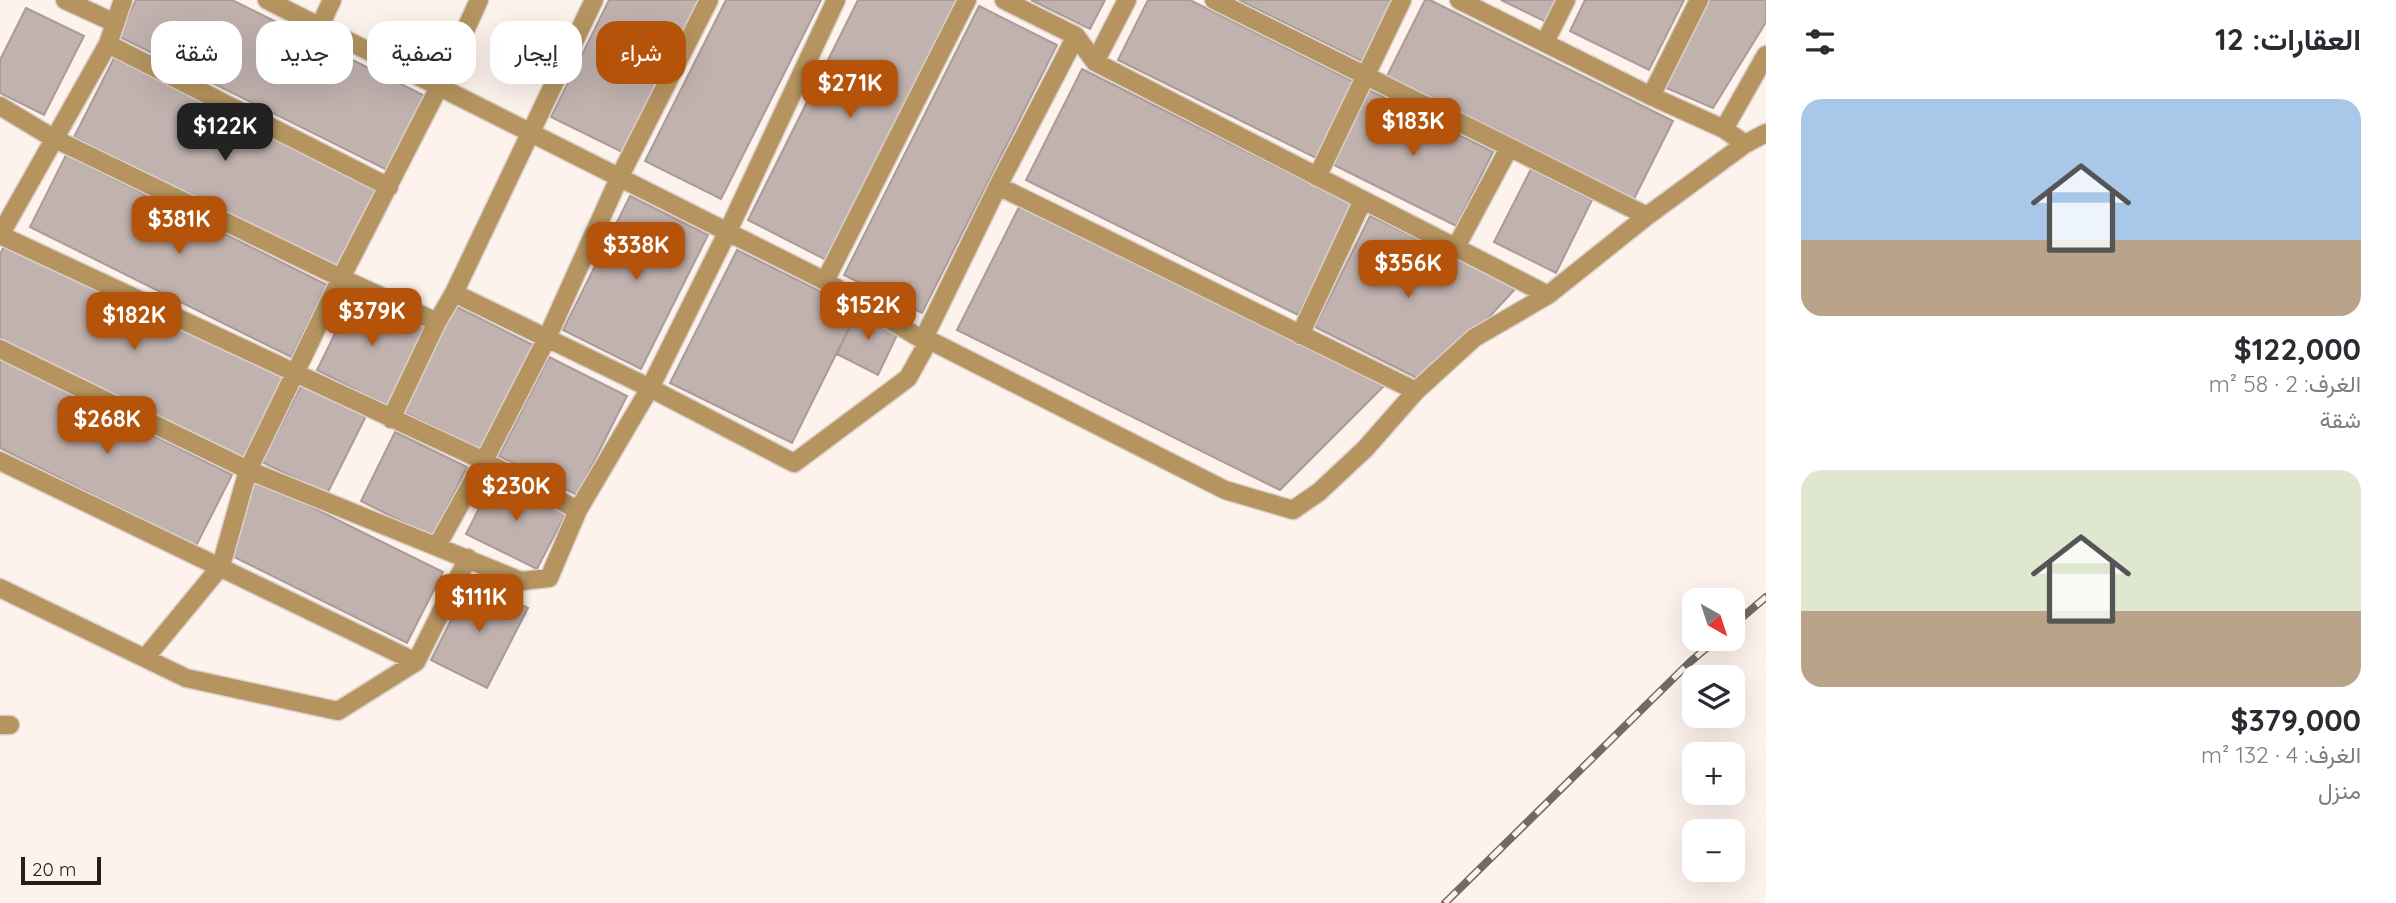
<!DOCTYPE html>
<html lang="ar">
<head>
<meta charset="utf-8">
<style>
  body { margin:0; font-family:Quicksand,Vazirmatn,sans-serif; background:#f7f7f7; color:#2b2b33; direction:rtl; height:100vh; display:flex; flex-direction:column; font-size:26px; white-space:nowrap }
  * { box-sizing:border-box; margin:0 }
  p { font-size:23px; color:#7c7c81 }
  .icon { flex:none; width:38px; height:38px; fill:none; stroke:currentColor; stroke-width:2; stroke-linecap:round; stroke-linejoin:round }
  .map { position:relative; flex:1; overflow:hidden; direction:ltr }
  .panel { display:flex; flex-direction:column; background:#fff; width:630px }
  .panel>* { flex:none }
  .banner { position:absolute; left:21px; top:21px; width:665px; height:63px; direction:rtl; display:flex; gap:14px }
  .needle { width:46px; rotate:141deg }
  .tools { position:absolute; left:1682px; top:588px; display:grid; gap:14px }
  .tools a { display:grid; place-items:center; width:63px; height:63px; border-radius:14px; background:#fff; box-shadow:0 7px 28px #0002; font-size:35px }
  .scale { position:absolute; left:21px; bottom:18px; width:80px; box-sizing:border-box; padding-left:7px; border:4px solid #231e1b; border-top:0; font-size:19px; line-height:24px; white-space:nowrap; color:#231e1b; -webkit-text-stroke:5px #fdf2ec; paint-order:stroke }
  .price { position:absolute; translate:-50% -60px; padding:0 16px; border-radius:14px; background:#b45309; color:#fff; font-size:23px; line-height:46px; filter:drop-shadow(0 2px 4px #0008) }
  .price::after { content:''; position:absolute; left:50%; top:42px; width:21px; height:16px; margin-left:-10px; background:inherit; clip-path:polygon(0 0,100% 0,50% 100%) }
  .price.current { background:#222; color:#fff }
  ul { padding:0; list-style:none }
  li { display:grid; align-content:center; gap:14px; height:371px; padding:0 35px }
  li span { display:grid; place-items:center; height:217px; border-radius:21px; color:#555 }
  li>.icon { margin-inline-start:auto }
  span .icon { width:126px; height:126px; fill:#fffc; stroke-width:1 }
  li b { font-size:30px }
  h2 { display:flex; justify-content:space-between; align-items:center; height:84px; padding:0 35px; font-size:30px }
  .tag { padding:0 24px; border-radius:21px; background:#fff; box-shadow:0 7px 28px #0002; font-size:24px; line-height:63px }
  .tag.current { background:#b45309; color:#fff }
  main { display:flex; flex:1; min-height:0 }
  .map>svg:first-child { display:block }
  .building { fill:#c1b2af; stroke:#aa9b98; stroke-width:2 }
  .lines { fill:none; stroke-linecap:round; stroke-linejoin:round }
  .minor-casing { stroke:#dad0cb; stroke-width:21 }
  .minor { stroke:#b5945f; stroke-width:18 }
  .rail-casing { stroke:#716a66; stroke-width:8 }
  .rail { stroke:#fdf2ec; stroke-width:5; stroke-dasharray:16; stroke-linecap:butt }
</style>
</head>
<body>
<main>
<section class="panel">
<h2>العقارات: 12<svg class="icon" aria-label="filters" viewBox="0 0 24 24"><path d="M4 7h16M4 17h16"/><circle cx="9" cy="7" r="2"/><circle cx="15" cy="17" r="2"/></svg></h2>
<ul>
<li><span style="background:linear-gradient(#a9c7e8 65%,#b9a48a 0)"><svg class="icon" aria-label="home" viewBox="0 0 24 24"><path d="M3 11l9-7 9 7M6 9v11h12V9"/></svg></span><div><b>$122,000</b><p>الغرف: 2 · 58 m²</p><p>شقة</p></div></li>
<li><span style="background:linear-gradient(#dfe7d0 65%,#b9a48a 0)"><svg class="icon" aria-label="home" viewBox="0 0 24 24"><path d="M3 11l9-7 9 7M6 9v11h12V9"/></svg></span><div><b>$379,000</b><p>الغرف: 4 · 132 m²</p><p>منزل</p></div></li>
</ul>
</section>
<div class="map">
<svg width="1766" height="903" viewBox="0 0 1766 903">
  <rect width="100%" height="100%" fill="#fdf2ec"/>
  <path class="building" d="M136,0H232L425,96L387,170L118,36Z
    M609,0H701L624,153L551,117Z
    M726,0H821L721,199L645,161Z
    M858,0H959L828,261L748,220Z
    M1031,0H1105L1090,29Z
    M1148,0H1190L1354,82L1316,158L1118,60Z
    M1239,0H1396L1364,62Z
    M1425,0H1430L1673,121L1634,199L1387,76Z
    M1501,0H1560L1548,23Z
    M1585,0H1684L1649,70L1570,31Z
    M1708,0H1766V22L1713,108L1664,87Z
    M979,6L1057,45L922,313L844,275Z
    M26,8L84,36L44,115L0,93V60Z
    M114,58L377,189L337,267L74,137Z
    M1082,69L1353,205L1298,315L1026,180Z
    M1369,90L1493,152L1456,226L1332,164Z
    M66,155L327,285L291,357L30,227Z
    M1531,169L1592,200L1556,273L1494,242Z
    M630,196L708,235L641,369L563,330Z
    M1019,207L1384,386L1280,490L957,330Z
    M1370,216L1517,287L1480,327L1417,378L1315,327Z
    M8,239L287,378L245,461L0,339V254Z
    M737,250L858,310L792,443L670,383Z
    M356,291L428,327L388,406L317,370Z
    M455,306L535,346L483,451L402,411Z
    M858,310L899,331L878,375L837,354Z
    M549,357L627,396L577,495L499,456Z
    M0,359L232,475L196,546L0,448Z
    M302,384L366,416L327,494L262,462Z
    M395,432L467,467L432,537L361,501Z
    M495,477L566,513L537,569L466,534Z
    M255,479L443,572L407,643L220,550Z
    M471,580L528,608L487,688L431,660Z"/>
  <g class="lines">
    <defs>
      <path id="minor" d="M65,0L115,23
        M123,0L108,44L0,235L484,461L578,510
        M267,0L825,281L923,340H929L1225,490L1293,510L1319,492L1365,449L1416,391L1474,338L1548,295L1647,216L1745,144L1766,133
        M1004,0L1076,36L1095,62L1548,295
        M1214,0L1647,216
        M1459,0L1651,96L1724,129L1745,144
        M320,26L332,0
        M1545,42L1566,0
        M108,44L389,187
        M1095,62L1127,0
        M1651,96L1699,0
        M0,106L53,138L341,278L437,322
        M1724,129L1766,55
        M1317,177L1402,0
        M998,186L1416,391
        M1456,247L1509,148
        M825,281L967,0
        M454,293L650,388L794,463L908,378L929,340
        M1300,335L1363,200
        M923,340L998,186L1076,36
        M0,349L248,470L521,581L549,578L578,510L650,388L728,231L836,0
        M391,419L437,322L454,293L594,0
        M0,461L416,662L468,558
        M437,546L484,461L547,338L620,176L709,0
        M0,588L186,678L338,711L416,662
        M146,657L221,566L248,470L341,278L440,85L479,0
        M0,725H10"/>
    </defs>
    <use href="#minor" class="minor-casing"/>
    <use href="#minor" class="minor"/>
    <defs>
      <path id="rail" d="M1732,626L1766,597
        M1445,903L1690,662L1717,639"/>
    </defs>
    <use href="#rail" class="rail-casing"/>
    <use href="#rail" class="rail"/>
  </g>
</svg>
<div class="tools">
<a><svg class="needle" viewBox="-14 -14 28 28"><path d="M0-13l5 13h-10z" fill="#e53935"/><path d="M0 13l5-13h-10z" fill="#7c7c81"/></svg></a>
<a><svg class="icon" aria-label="layers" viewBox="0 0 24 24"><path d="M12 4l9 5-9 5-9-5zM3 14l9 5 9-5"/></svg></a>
<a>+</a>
<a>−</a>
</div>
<div class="scale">20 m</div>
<b class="price" style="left:850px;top:120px">$271K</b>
<b class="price" style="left:1413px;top:158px">$183K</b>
<b class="price current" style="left:225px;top:163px">$122K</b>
<b class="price" style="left:179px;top:256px">$381K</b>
<b class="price" style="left:636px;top:282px">$338K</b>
<b class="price" style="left:1408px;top:300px">$356K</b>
<b class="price" style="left:868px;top:342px">$152K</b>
<b class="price" style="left:372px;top:348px">$379K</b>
<b class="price" style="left:134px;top:352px">$182K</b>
<b class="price" style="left:107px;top:456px">$268K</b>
<b class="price" style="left:516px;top:523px">$230K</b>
<b class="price" style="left:479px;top:634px">$111K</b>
<div class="banner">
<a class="tag current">شراء</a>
<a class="tag">إيجار</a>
<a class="tag">تصفية</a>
<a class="tag">جديد</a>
<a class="tag">شقة</a>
</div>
</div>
</main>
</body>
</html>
